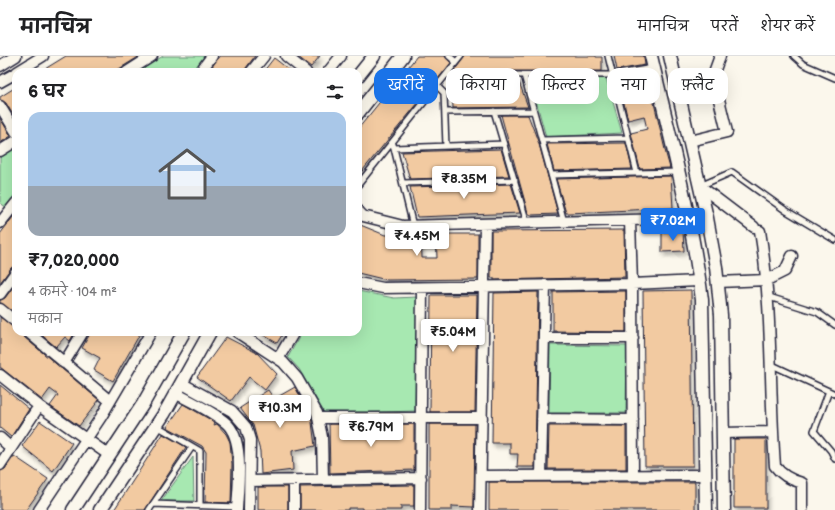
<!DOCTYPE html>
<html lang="hi">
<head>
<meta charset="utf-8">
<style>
  body { margin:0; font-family:"Balsamiq Sans","Playpen Sans Deva",sans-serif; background:#f2f2f2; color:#202124; height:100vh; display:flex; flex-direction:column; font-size:15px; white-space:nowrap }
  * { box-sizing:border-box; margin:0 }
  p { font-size:13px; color:#757577 }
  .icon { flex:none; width:22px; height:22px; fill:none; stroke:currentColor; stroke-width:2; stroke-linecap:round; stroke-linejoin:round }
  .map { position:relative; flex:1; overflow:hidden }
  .drawer { position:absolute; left:12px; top:12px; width:350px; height:268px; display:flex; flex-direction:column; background:#fff; border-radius:12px; box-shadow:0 4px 16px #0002 }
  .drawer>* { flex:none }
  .guide { position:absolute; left:374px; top:12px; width:380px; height:36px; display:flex; gap:8px }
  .price { position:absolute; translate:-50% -34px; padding:0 9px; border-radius:4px; background:#fff; color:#222; font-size:13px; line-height:26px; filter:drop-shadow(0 1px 2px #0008) }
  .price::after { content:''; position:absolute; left:50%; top:24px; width:12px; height:9px; margin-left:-6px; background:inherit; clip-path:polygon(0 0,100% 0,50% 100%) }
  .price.current { background:#1a73e8; color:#fff }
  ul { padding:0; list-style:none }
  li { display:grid; align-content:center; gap:8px; height:212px; padding:0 16px }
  li span { display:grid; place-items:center; height:124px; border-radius:12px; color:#555 }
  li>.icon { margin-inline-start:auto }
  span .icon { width:72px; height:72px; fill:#fffc; stroke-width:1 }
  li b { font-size:17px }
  h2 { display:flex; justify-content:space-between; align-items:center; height:48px; padding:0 16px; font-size:17px }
  .pill { padding:0 14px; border-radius:12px; background:#fff; box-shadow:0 4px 16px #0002; font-size:14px; line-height:36px }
  .pill.current { background:#1a73e8; color:#fff }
  header { display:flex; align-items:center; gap:24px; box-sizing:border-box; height:56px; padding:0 20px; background:#fff; border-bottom:1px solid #e0e0e0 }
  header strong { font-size:19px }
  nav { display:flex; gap:22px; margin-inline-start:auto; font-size:14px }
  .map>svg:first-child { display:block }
  .green { fill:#a7e8b1; stroke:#648576 }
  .building { fill:#f2caa1; stroke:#22223b; filter:url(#shadow) }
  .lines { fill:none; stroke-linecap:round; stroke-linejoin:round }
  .service-casing { stroke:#22223b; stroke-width:8 }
  .minor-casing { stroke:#22223b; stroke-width:13 }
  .tertiary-casing { stroke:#22223b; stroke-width:15 }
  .service { stroke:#fbf7ec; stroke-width:5 }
  .minor { stroke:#fbf7ec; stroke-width:10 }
  .tertiary { stroke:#fbf7ec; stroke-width:12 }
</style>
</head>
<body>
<header>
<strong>मानचित्र</strong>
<nav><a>मानचित्र</a><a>परतें</a><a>शेयर करें</a></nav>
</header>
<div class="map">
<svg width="835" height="454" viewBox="0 0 835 454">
  <defs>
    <filter id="shadow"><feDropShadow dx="2" dy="4" stdDeviation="2" flood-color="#0004"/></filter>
  </defs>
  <rect width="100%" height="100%" fill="#fbf7ec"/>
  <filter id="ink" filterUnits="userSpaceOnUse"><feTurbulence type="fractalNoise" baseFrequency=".025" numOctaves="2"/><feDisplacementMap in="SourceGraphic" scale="8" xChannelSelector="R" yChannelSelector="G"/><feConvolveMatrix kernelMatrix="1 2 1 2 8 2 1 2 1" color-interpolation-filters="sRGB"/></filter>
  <g filter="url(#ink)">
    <path class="green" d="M163,0H206L193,16H144L141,14Z
      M606,22L622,77L546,81L530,23Z
      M13,92L16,94V137L6,151L0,147V101Z
      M358,235L394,242L417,241L415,355L325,358L299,313L288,301L302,276H358Z
      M550,289L627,290L626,357H549Z
      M193,401L194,445H161Z"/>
    <path class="building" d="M66,0H140L114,16H40Z
      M220,0H255L243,16H208Z
      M297,0H320L311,11Z
      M417,0H445L451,7L358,120V73Z
      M465,0H596V1H602V15H454Z
      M614,0H644L645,9L617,14Z
      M274,2L292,16H263Z
      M647,17L666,98L670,112L640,113L631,77L647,73L644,60L628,64L618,22Z
      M452,23H518L528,51L453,52Z
      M16,31V64L6,47L0,44V41Z
      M501,59H528L539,88L558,158L531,159L528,157Z
      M0,62L11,80L0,87Z
      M626,87L632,113L554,115L547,88Z
      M501,93L509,120L410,123L402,96Z
      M671,120L673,152L569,157H566L556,123Z
      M511,128L520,157L417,161L410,131Z
      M16,157V210L11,212L0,227V178Z
      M358,168L385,179L421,178L422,202H437L436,178H478V223L387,224L358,217Z
      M624,174L625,221L494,224V222H491V175Z
      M683,175L684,195L662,196V176Z
      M16,227V258L0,247V244L5,242Z
      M691,234L693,410H645L643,235Z
      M626,235V276L553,275V236Z
      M538,236L535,411H517L518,398H510V387H492L494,237Z
      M431,239H477L475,356H430Z
      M0,261L16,272V276H22L24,281L99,344L79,370L50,350L58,339L50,333L42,344L0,311Z
      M38,276H75L70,285L65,281L56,291Z
      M91,276H141L113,325L94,314L100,302L82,292Z
      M258,276H284L277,287Z
      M226,281L257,297L277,318L265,334L249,321L231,345L197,321Z
      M0,329L29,353L11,381L0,372Z
      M295,331L311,359L315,390L292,395L293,414L261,418L260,395L253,369L240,352L268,334L274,343Z
      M183,348L211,364L215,367L214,369L217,368L226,378L230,386L232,408L231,447L205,446L206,396L202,390L167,371Z
      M40,365L72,387L53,415L22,390Z
      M329,368H414V414L330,417Z
      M429,368H475L474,451L452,450V454H429Z
      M549,370H626V413H548Z
      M163,378L186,391L145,454H114Z
      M734,383H766V452H734Z
      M14,400L48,423L26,454H0V415L5,413Z
      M489,426H695V454H489Z
      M414,429V450H401V454H362V452H348V454H300V431Z
      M258,431H288V454H258Z"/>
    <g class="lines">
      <defs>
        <path id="service" d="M449,0L456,6
          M608,0L637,117
          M794,0L803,8L835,22
          M446,19H612L653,12
          M524,19L564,166
          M437,30L444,37L446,90
          M494,55L527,167
          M445,56L533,55
          M542,84L628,82
          M393,88L413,170
          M394,92L505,88
          M551,119L678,116
          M403,127L515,124
          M358,129L461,0
          M700,130L732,116L785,154L835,184
          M769,241L817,256L835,269
          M770,308L835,338
          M829,335L814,375L831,395L835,403
          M157,370L200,395V450
          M153,448L237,451
          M149,454L192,391"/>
        <path id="minor" d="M286,0L306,16
          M0,10L16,0
          M17,16L43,0
          M127,16L152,0
          M200,16L212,0
          M251,16L264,0
          M328,16L341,0
          M0,26L16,17
          M0,50L16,76
          M690,85L727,76L713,19L720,0
          M0,95L16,85
          M700,130L754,171
          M358,155L363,160L403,170L707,162
          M630,165L632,228L633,419
          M0,167L16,147
          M760,175C773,253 769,332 775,410C782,420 791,424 802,427V454
          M718,226L767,224L785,215L792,200
          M358,227L383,232L632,228L699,225
          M0,238L16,216
          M0,253L16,266
          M28,276L110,345
          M237,276L283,306L297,322L317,357L322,381L323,424
          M544,282H633
          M278,303L294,276
          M64,307L83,276
          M0,319L39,350L109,399
          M181,327L232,355L246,371L250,384L249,454
          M175,337C192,346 212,355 226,367C245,383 238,431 237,454
          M318,362H482
          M542,363L633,364
          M723,377L773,376
          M0,382L11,392
          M0,409L39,350
          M481,420L705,419
          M541,420L545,229
          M294,424V454
          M250,425L421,422
          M39,454L101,361L151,276
          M420,454L422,232
          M480,454L485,168"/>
        <path id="tertiary" d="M651,0C670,81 692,162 702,244L706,454
          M670,0L707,162L716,211L721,259L724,454
          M358,20L374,0
          M358,57L403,0
          M73,454L143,348L184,276
          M100,454L164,358L210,276"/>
      </defs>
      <use href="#service" class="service-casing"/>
      <use href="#minor" class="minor-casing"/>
      <use href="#tertiary" class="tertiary-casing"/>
      <use href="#service" class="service"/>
      <use href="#minor" class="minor"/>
      <use href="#tertiary" class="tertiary"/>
    </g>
  </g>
</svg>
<b class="price" style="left:464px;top:144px">₹8.35M</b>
<b class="price current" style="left:673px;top:186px">₹7.02M</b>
<b class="price" style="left:417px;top:201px">₹4.45M</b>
<b class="price" style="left:453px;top:297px">₹5.04M</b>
<b class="price" style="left:280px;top:373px">₹10.3M</b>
<b class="price" style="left:371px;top:392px">₹6.79M</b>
<div class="guide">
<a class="pill current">खरीदें</a>
<a class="pill">किराया</a>
<a class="pill">फ़िल्टर</a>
<a class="pill">नया</a>
<a class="pill">फ़्लैट</a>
</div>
<section class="drawer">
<h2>6 घर<svg class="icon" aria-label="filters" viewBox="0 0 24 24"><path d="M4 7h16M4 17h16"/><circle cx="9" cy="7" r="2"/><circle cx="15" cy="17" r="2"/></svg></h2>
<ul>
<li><span style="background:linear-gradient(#a9c7e8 60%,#9aa5b1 0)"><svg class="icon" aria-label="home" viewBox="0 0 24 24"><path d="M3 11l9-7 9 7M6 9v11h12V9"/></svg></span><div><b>₹7,020,000</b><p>4 कमरे · 104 m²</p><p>मकान</p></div></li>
</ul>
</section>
</div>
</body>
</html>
